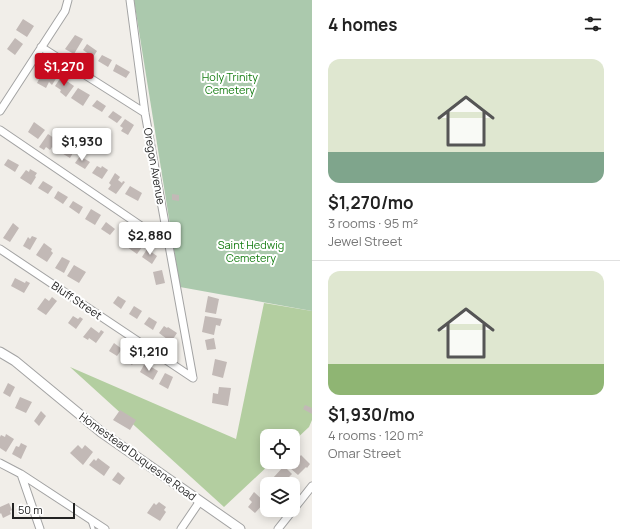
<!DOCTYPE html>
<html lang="en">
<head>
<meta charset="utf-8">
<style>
  body { margin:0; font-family:Manrope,sans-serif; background:#f6f6f6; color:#222; height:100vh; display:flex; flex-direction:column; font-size:15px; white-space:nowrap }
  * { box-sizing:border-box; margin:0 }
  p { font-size:13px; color:#767676 }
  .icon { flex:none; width:22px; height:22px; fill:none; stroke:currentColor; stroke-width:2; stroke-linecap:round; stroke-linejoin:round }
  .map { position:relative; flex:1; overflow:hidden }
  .panel { display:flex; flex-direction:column; background:#fff; width:308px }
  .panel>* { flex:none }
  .buttons { position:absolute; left:260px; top:429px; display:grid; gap:8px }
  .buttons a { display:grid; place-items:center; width:40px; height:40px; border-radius:8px; background:#fff; box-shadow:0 2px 10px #0003; font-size:20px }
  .scale { position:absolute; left:12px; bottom:10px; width:63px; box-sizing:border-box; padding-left:4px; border:2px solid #222; border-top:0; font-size:11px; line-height:14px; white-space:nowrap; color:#222; -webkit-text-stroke:3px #fff; paint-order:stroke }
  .price { position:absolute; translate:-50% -34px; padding:0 9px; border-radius:4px; background:#fff; color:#222; font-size:13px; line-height:26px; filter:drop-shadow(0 1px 2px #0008) }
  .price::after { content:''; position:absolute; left:50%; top:24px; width:12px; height:9px; margin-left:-6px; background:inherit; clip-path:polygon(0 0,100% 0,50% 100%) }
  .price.on { background:#c80b1f; color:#fff }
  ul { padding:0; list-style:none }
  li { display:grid; align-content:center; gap:8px; height:212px; padding:0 16px }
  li+li { border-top:1px solid #e0e0e0 }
  li span { display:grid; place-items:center; height:124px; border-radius:12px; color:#555 }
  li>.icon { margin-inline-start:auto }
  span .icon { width:72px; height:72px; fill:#fffc; stroke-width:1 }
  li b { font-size:17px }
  h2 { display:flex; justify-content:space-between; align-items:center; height:48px; padding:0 16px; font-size:17px }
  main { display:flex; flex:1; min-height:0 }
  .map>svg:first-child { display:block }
  .forest { fill:#b3cea0 }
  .cemetery { fill:#abc9ad }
  .building { fill:#c2b9b6 }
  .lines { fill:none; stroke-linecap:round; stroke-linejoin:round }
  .service-casing { stroke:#a3a3a3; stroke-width:5.5 }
  .minor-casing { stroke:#a3a3a3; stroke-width:9 }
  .tertiary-casing { stroke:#a3a3a3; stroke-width:11 }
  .service { stroke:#fff; stroke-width:3.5 }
  .minor { stroke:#fff; stroke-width:7 }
  .tertiary { stroke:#fff; stroke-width:9 }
  .labels { text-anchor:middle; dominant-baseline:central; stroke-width:4; stroke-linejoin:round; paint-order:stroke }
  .park-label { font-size:11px; fill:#157d12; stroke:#fff }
  .street-label { font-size:11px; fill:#222; stroke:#fff }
</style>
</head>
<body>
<main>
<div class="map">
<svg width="312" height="529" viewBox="0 0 312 529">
  <rect width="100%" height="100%" fill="#f1eee9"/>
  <path class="forest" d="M264,303L312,311V420L309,427L293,442V436H267V462H272L224,507L70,367L236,439Z"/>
  <path class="cemetery" d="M134,0H312V311L180,287Z"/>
  <path class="building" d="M23,19L34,26L27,37L16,30Z
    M75,35L83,39L74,54L65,49Z
    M15,38L23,44L15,55L7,49Z
    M87,44L97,51L93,57L83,50Z
    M102,55L112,60L108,67L98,61Z
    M116,64L130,72L126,78L113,71Z
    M45,68L57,77L52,85L49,82L46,88L37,83Z
    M61,77L74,86L66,97L60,92L61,90L55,86Z
    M78,88L90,95L83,106L71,98Z
    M97,100L106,106L102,112L92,106Z
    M113,111L122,117L117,123L108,117Z
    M125,119L134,125L128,135L121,131L123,128L120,126Z
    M34,122L45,130L38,139L28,132Z
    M48,134L54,138L55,136L59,139L53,148L52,147L50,150L46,147L44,150L39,147Z
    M64,145L74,151L70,158L60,152Z
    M80,156L90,162L85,169L75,163Z
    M8,159L19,165L15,172L4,165Z
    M97,166L101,168L102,166L108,170L102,179L92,173Z
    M30,169L37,173L35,176L36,177L31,185L20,178L26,170L29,172Z
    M115,173L120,177L118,180L122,183L123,181L125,182L116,194L108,189L111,185L109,183Z
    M43,181L53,187L48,194L38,188Z
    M130,186L142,193L138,201L125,194Z
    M58,191L68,197L63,204L54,198Z
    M172,194L179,195V201L172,200Z
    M73,201L83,207L79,214L69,207Z
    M91,209L101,215L95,225L85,219Z
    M106,222L115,229L110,235L101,229Z
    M13,223L19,228L10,242L3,238Z
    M32,236L37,238L30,250L23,246L28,237L30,239Z
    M132,240L142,247L137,254L127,247Z
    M44,243L52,249L51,251L53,253L47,262L36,255Z
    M147,249L157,256L152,264L142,257Z
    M62,257L70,261L64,273L55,268Z
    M74,265L86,272L79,283L67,276Z
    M162,270L165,283L156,285L153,272Z
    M15,278L25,283L26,281L30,283L24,293L11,286Z
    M118,296L126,301L121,309L113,303Z
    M208,296L219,299L216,314L205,312Z
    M52,297L57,301L46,315L37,309L45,298L49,301Z
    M134,306L142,311L137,319L129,314Z
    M73,316L78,319L80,317L83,319L76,329L68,323Z
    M205,316L222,319L220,326L216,325L214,335L202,332Z
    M149,317L157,322L153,330L144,324Z
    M164,326L167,328L168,327L177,333L171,342L159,333Z
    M91,327L99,333L101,330L104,332L96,343L89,338L88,340L83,337Z
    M214,338L216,349L207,350L205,340Z
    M114,343L122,349L117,356L109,351Z
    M130,353L137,358L132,365L125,360Z
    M215,359L227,362L223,378L212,375Z
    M145,363L158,371L153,380L140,372Z
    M165,373L173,377L168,389L159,384Z
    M8,383L15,387L10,397L3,393Z
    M219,387L231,388L228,406L212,403L213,393L218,394Z
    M20,397L32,402L26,413L15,408Z
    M305,405L312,408V414L303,409Z
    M120,410L136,420L130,430L113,420Z
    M41,411L46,416L39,426L34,421Z
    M6,434L14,439L6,452L0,448V437L1,435L5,437Z
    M21,443L27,446L21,459L12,454L16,446L19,447Z
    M78,445L82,449L85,445L93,452L83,465L70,453Z
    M301,455L310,464L307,468L306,467L298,475L290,468Z
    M98,458L110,467L104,476L89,465L94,459L96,461Z
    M284,466L292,474L282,484H279L273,478Z
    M118,472L125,478L120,485L112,480Z
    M270,480L274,484H267V497L260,491Z
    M254,492L265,502L255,513L248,507L252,502L249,499Z
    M159,502L166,507L164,510L166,512L160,521L147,513L154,503L156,505Z
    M9,503L12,510L10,511L11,514L3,518L1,513L0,514V507Z"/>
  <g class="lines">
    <defs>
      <path id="service" d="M90,520L93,529"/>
      <path id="minor" d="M130,0L145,113L193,378
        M41,47L145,113
        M0,111L65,11L68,0
        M0,130L169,245
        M0,249L193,378
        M0,463L21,474L105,529
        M21,474L40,529
        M181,529L200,501
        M278,529L312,486"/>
      <path id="tertiary" d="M0,352L15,361L101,432L240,529"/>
    </defs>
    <use href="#service" class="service-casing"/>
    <use href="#minor" class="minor-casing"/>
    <use href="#tertiary" class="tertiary-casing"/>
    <use href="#service" class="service"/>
    <use href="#minor" class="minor"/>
    <use href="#tertiary" class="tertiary"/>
  </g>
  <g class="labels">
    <g class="park-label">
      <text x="230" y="76">Holy Trinity<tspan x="230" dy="13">Cemetery</tspan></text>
      <text x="251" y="244">Saint Hedwig<tspan x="251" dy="13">Cemetery</tspan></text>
    </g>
    <g class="street-label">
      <text transform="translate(155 166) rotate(80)">Oregon Avenue</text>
      <text transform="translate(77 300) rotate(34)">Bluff Street</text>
      <text transform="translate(138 456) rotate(36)">Homestead Duquesne Road</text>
    </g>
  </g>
</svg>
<div class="buttons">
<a><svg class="icon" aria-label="locate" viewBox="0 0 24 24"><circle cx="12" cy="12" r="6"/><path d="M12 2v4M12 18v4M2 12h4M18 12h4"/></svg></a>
<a><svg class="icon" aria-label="layers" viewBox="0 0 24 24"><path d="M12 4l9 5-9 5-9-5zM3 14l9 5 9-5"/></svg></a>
</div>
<div class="scale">50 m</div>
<b class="price on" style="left:64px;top:87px">$1,270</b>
<b class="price" style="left:82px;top:162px">$1,930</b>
<b class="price" style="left:150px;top:256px">$2,880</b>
<b class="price" style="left:149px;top:372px">$1,210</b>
</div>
<section class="panel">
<h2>4 homes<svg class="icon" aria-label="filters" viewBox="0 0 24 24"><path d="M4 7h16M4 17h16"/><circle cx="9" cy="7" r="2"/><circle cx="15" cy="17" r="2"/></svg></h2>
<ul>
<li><span style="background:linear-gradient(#dfe7d0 75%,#7fa58c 0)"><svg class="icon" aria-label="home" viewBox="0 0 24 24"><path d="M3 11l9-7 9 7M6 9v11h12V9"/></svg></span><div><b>$1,270/mo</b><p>3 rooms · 95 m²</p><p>Jewel Street</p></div></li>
<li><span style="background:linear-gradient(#dfe7d0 75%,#8fb573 0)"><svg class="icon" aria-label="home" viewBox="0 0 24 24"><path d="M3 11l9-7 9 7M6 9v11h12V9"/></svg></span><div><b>$1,930/mo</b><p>4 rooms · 120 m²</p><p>Omar Street</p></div></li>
</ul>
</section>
</main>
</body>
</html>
